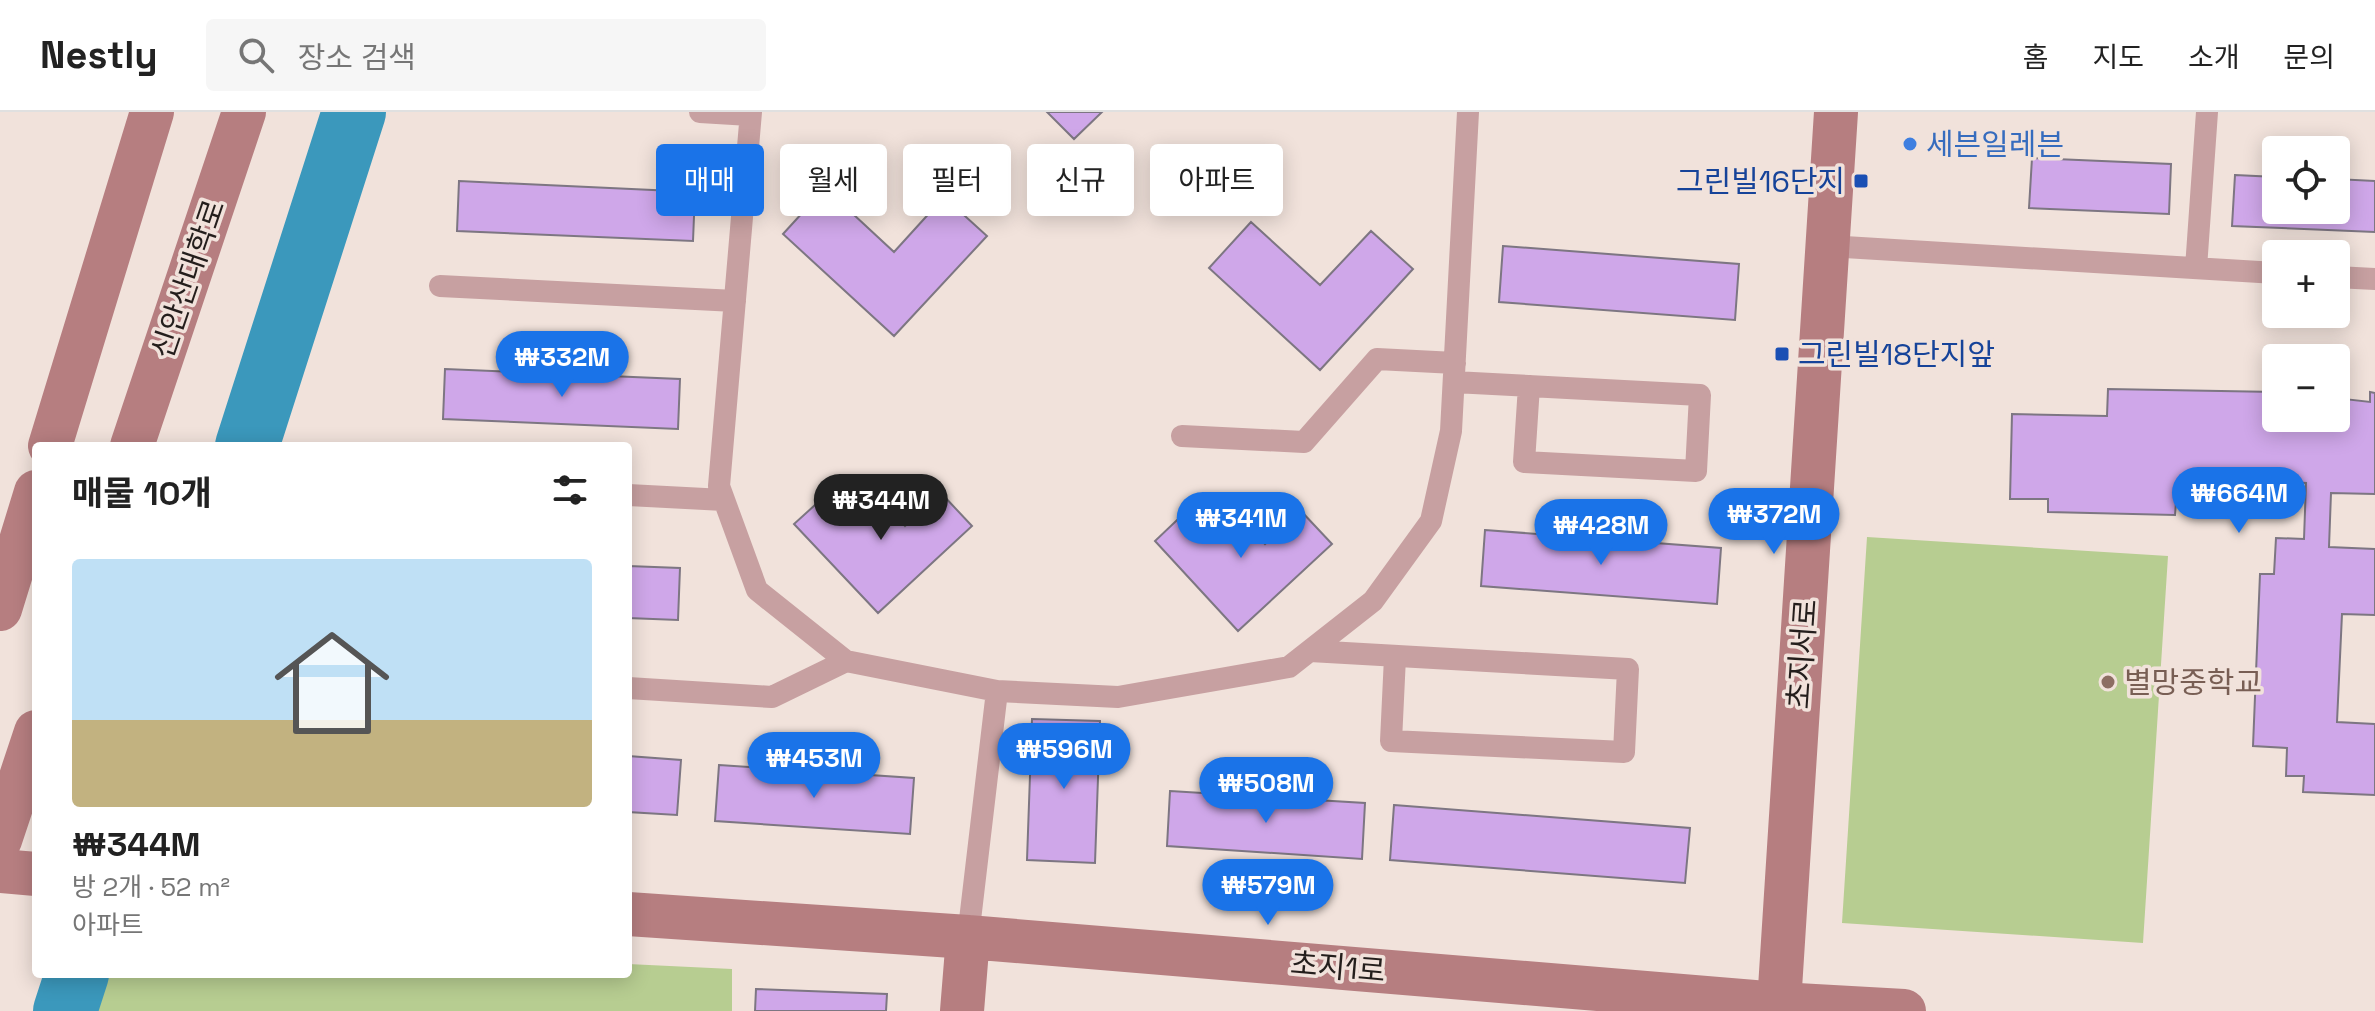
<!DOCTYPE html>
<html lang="ko">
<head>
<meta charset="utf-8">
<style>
  body { margin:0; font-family:"Space Grotesk","Noto Sans KR",sans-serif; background:#f6f6f6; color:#222; height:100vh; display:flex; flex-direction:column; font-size:30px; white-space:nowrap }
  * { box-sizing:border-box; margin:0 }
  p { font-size:26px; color:#767676 }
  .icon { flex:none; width:44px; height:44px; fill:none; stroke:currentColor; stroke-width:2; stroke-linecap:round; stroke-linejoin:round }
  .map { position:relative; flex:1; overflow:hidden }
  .details { position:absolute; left:32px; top:330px; width:600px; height:536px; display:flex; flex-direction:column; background:#fff; border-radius:8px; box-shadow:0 4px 20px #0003 }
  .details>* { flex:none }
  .top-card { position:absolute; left:656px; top:32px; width:760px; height:72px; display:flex; gap:16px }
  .controls { position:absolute; left:2262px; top:24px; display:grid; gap:16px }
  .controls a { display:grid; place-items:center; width:88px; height:88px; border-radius:8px; background:#fff; box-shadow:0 4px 20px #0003; font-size:40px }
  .price { position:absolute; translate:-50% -68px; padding:0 18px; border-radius:28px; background:#1a73e8; color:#fff; font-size:26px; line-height:52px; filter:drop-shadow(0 2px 4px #0008) }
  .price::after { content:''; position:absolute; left:50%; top:48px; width:24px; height:18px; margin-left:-12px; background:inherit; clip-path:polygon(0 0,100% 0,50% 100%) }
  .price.current { background:#222; color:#fff }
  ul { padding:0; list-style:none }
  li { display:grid; align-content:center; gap:16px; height:424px; padding:0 40px }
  li span { display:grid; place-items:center; height:248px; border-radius:8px; color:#555 }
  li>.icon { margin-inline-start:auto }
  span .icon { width:144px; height:144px; fill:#fffc; stroke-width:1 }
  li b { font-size:34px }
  h2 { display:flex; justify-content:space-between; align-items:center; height:96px; padding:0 40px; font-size:34px }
  .pill { padding:0 28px; border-radius:8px; background:#fff; box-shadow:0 4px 20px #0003; font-size:28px; line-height:72px }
  .pill.current { background:#1a73e8; color:#fff }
  header { display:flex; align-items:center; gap:48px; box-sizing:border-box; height:112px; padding:0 40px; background:#fff; border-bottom:2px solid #e0e0e0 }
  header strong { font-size:38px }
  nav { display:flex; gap:44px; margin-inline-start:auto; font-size:28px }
  .search { width:560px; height:72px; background:#f6f6f6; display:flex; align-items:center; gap:20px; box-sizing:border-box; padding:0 28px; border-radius:8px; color:#767676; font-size:30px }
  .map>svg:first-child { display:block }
  .green { fill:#b7cd91 }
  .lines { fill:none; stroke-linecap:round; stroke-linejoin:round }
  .river { stroke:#3b98bc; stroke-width:64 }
  .building { fill:#cfa7e9; stroke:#7d7682; stroke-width:2 }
  .lane { stroke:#c7a0a1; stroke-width:22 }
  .secondary { stroke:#b67e80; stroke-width:44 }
  .shop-dot { fill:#3f7fe0; stroke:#f1e2db; stroke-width:3 }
  .transit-dot { fill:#1a4fb4; stroke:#f1e2db; stroke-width:3 }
  .education-dot { fill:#8d6e63; stroke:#f1e2db; stroke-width:3 }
  .labels { text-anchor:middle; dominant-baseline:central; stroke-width:7; stroke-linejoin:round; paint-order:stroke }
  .shop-label { font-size:30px; fill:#366cbe; stroke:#f1e2db; text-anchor:start }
  .transit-label { font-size:30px; fill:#164399; stroke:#f1e2db; text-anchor:end }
  .street-label { font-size:30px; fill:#241e1c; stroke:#f1e2db }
  .education-label { font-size:30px; fill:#785e54; stroke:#f1e2db; text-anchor:start }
</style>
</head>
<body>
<header>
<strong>Nestly</strong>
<div class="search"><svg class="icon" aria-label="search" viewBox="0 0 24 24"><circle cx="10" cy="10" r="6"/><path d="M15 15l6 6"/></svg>장소 검색</div>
<nav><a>홈</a><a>지도</a><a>소개</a><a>문의</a></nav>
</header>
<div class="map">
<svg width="2375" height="899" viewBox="0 0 2375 899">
  <rect width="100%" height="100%" fill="#f1e2db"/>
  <path class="green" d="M1867,425L2168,444L2143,831L1842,811Z
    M628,852L732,857V899H65L77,862H628Z"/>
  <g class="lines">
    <path class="river" d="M247,334L354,0
      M65,899L77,862"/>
  </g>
  <path class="building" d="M1047,0H1102L1074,27Z
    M2032,46L2171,52L2169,102L2029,96Z
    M2235,63L2276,65V98H2336V67L2375,69V120L2232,114Z
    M459,69L695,80L693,129L457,119Z
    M825,76L894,140L944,85L987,124L894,224L783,122Z
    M1251,110L1320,173L1371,119L1413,157L1320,258L1209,156Z
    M1503,134L1739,152L1735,208L1499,190Z
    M445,257L680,267L678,317L443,307Z
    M2108,277L2276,280V306H2336V286L2370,290V280L2375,281V382L2331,381L2329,435L2375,437V503L2342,502L2337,610L2375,612V683L2303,680L2304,664H2286L2287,636L2253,634L2260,462H2274L2276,426L2304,427L2306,371L2289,370L2288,393L2176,390L2175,403L2048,400V387H2010L2012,302L2107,304Z
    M836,374L859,399L877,383L905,414L941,381L972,414L878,501L794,412Z
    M1195,391L1220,417L1236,402L1265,432L1301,399L1332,432L1238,519L1155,429Z
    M1485,418L1721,436L1717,492L1481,474Z
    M628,454L680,456L678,508L628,506Z
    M1032,607L1100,609L1095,751L1027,748Z
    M628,644L681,648L677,703L628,700Z
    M719,653L914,666L910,722L715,709Z
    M1170,679L1365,691L1362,747L1167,734Z
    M1394,693L1690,716L1685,771L1390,748Z
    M756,877L887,882L886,899H755Z"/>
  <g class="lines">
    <path class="lane" d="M700,0L750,3
      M751,0L719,374L757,478L846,549L997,579L968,825
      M1828,134L2276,161
      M2196,156L2207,0
      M2336,165L2375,167
      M440,174L735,189
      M1454,270L1700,283L1696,359L1524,350L1529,274
      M1182,324L1304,330L1377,247L1455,251
      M628,383L724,388
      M1310,539L1628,557L1624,640L1391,629L1395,545
      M628,576L772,585L846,549
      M997,579L1118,585L1289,555L1373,489L1431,409L1451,319L1468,0"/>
    <path class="secondary" d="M50,334L152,0
      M132,334L244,0
      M0,497L36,380
      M0,728L36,620
      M0,759L36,762
      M628,802L968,825L1779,892L1904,899
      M1779,892L1836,0
      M962,899L968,825"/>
  </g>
  <circle class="shop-dot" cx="1910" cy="32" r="8"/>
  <g class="transit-dot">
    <rect x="1853" y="61" width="16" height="16" rx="4"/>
    <rect x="1774" y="234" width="16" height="16" rx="4"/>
  </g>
  <circle class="education-dot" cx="2108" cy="570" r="8"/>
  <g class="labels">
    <g class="shop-label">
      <text x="1926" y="32">세븐일레븐</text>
    </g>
    <g class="transit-label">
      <text x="1845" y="69">그린빌16단지</text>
      <text x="1798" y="242" text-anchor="start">그린빌18단지앞</text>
    </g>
    <g class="street-label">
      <text transform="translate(188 167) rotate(-71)">신안산대학로</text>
      <text transform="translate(1802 542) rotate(-86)">초지서로</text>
      <text transform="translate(1338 855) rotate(5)">초지1로</text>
    </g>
    <g class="education-label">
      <text x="2124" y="570">별망중학교</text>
    </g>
  </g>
</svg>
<div class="controls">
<a><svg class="icon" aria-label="locate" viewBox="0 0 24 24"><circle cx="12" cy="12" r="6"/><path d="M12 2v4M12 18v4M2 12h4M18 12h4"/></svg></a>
<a>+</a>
<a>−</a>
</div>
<b class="price" style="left:562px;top:287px">₩332M</b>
<b class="price" style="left:2239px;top:423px">₩664M</b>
<b class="price current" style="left:881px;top:430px">₩344M</b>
<b class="price" style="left:1774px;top:444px">₩372M</b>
<b class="price" style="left:1241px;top:448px">₩341M</b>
<b class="price" style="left:1601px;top:455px">₩428M</b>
<b class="price" style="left:1064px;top:679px">₩596M</b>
<b class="price" style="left:814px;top:688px">₩453M</b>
<b class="price" style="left:1266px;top:713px">₩508M</b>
<b class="price" style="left:1268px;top:815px">₩579M</b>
<div class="top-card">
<a class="pill current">매매</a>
<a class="pill">월세</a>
<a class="pill">필터</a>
<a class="pill">신규</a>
<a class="pill">아파트</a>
</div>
<section class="details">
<h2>매물 10개<svg class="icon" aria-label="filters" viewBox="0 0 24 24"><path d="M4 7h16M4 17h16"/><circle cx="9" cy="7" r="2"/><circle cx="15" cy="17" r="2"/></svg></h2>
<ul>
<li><span style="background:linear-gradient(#bfe0f5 65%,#c2b280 0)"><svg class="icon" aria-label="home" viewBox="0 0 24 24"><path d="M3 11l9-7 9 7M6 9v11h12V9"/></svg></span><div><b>₩344M</b><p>방 2개 · 52 m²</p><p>아파트</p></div></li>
</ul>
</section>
</div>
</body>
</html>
